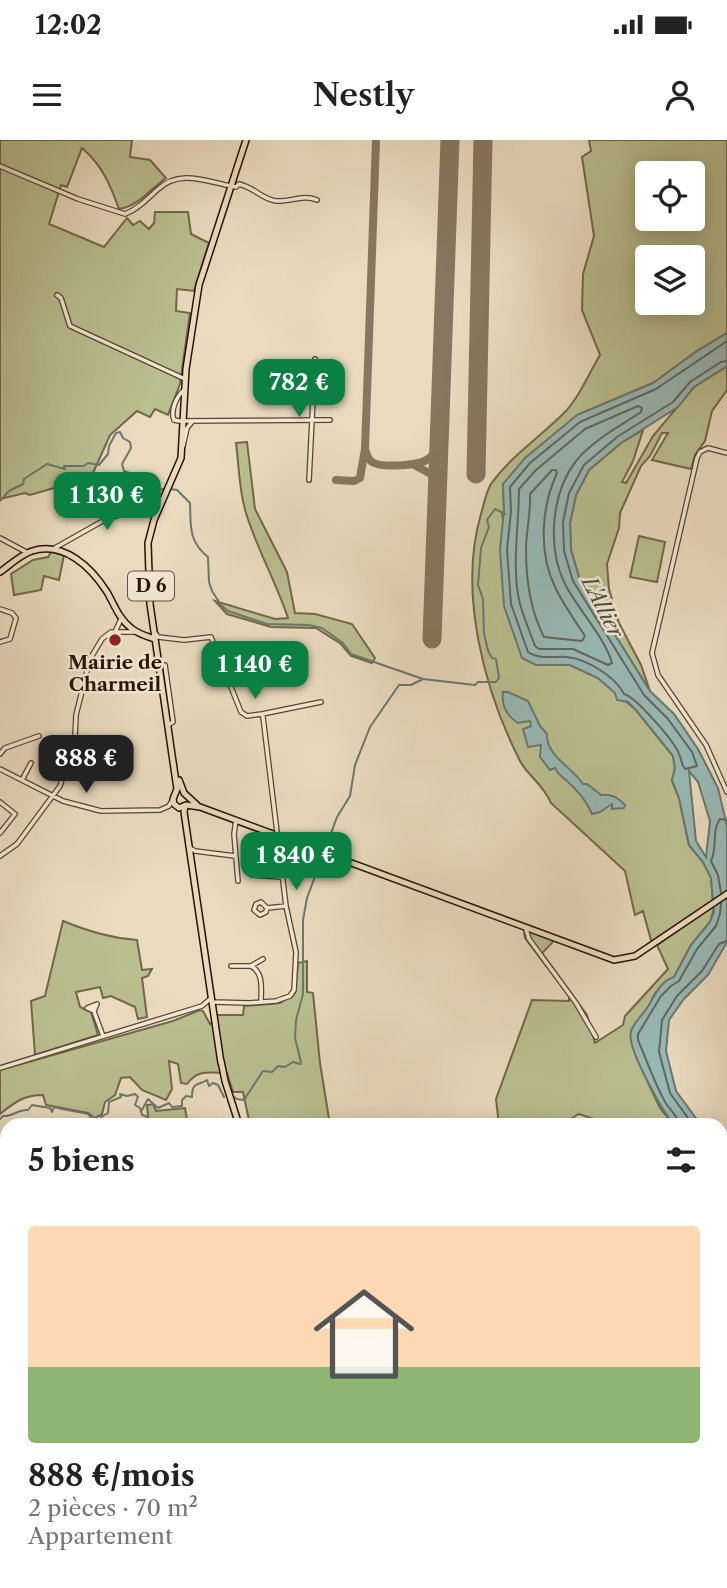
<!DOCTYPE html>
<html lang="fr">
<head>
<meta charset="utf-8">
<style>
  body { margin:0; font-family:"Libre Caslon Text",serif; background:#f6f6f6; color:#222; height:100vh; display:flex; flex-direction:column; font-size:26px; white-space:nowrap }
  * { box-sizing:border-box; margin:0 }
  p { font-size:23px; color:#767676 }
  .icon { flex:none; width:38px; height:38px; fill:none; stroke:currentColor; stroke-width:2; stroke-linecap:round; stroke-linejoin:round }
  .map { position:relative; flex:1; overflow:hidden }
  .sheet { position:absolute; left:0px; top:978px; width:728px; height:471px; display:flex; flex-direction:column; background:#fff; border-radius:21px 21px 0 0; box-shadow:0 4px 18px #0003 }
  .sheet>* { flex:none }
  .controls { position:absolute; left:635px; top:21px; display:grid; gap:14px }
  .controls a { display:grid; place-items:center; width:70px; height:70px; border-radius:7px; background:#fff; box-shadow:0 4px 18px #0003; font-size:35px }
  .price { position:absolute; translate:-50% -60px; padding:0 16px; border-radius:14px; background:#0b8043; color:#fff; font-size:23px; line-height:46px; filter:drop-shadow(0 2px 4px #0008) }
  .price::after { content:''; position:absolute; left:50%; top:42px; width:21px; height:16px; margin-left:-10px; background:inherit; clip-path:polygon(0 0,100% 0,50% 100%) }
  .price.current { background:#222; color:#fff }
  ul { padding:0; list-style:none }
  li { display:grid; align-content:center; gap:14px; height:371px; padding:0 28px }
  li span { display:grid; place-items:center; height:217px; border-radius:7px; color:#555 }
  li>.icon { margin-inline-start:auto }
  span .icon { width:126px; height:126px; fill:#fffc; stroke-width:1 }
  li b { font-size:30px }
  h2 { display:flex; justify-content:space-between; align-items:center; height:84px; padding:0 28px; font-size:30px }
  .status { display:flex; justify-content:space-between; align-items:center; height:49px; padding:0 35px; background:#fff; direction:ltr }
  .status svg { height:19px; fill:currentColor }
  header { display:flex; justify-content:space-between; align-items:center; height:91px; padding:0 28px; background:#fff; font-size:32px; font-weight:600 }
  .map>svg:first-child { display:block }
  .green { fill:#babf90; stroke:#706848; stroke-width:2; fill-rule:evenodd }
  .water { fill:#98bab7; stroke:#6b776e; stroke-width:2; fill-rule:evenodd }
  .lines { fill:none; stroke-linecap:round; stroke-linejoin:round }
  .shore { stroke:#60665c; stroke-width:2 }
  .stream { stroke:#6b776e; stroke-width:2 }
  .taxiway { stroke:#887660; stroke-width:8 }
  .runway { stroke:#887660; stroke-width:19 }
  .minor-casing { stroke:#584430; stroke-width:6 }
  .major-casing { stroke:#271201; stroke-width:8 }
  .minor { stroke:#f1e8d5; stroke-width:3.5 }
  .major { stroke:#eadbbf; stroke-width:5 }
  .poi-dot { fill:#8f2418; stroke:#f1e8d5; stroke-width:2.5 }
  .labels { text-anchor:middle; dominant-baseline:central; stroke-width:5; stroke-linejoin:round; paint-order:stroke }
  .shield { fill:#f1e8d5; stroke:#645241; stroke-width:2 }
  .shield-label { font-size:18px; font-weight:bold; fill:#271201 }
  .poi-label { font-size:19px; font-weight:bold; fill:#271201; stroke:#f1e8d5 }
  .water-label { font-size:21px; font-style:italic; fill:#4f4d41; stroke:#f1e8d5 }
</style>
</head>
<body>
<div class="status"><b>12:02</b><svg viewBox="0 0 49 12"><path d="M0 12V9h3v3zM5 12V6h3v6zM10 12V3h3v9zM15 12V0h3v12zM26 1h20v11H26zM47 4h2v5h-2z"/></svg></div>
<header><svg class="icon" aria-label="menu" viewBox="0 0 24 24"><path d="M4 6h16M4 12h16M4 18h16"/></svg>Nestly<svg class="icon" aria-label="person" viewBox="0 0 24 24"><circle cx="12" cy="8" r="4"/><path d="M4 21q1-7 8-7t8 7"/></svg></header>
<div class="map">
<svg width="727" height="1448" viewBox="0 0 727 1448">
  <rect width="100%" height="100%" fill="#eadbbf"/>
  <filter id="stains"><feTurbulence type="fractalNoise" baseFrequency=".00286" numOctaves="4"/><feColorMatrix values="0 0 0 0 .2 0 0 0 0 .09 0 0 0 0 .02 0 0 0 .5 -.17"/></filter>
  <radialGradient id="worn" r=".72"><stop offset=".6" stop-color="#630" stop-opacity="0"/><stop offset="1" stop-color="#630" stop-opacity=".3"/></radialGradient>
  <path class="green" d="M0,0H132L130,17L150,20L166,38C150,49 139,66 119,69C110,44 102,25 82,8L67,47L61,45L49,84L104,107L127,78L133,85L140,81L149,89L154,83L155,72H188L191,94L209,103L194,151L177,149L176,171L190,173L180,244L168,275L155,269L150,277L137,271L110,295L93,333L85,339L30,355L25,353L0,359Z
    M589,0H727V193L697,211L653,243L577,275L503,344L504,370L502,375L536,525H570L598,538L636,570L673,616L675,628L672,641L679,658L689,705L703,722L711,737L713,762L652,804L643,771L635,775L625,731L551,663C543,644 528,636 520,621C484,550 458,452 481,374C484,364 486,352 491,344C511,316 540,297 564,273C579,258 589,233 600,215L582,170L583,134L594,96L582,17L591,11ZM648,33H693V79H648ZM648,117H693V163H648Z
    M727,226V250L712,271L705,301L695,315L691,329L652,320L668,293H662L650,316L641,326L620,373L619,388L607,424L609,449L619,483L641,525L650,551L579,437L571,410L570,383L576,355L589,330L621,303L643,290L633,321L622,342L626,343L653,296L694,247Z
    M247,302L255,369L287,432L295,473L315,474L352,484L375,518L372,523L351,516L341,504L316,488L271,487L227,474L215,461L275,479L288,478C276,442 257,409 246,373C239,351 239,326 236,303Z
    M639,396L665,402L657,442L630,437Z
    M51,412L64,415L59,440L44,436L41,450L14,455L11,434L33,420L48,417Z
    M715,765L710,782L691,805L674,837L655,853L649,866L631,891V901L649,945L660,968L674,985H598L594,979L579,974L560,985H499L496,959L532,860L569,861V856L525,798L524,792L531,788L554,797L552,803L542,813L587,875L595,903L623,885L625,876L668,829L657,805Z
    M63,781C88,791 110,798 137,800L142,830L152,829L148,836L142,838L147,877L138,879L135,867L111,856L103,858L100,847L76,852L80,867L91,872L98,895L35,915L31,861L45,856Z
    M307,821V852L313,853L320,923L330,985H250L243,952H233L227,933C209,933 198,929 187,944L181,943L178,924L169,921L172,949L166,960L142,950L130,937L121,938L115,955L105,962L102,974L95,978L88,973L46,965L43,955C24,955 15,962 0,974V930L173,881L200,870L203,871L210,884L218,875H243L244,866L280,863L295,853L298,823Z
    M153,964L156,971L185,968L188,985L223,979L224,985H149L147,965Z
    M3,1050L7,1059V1101L3,1102L1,1144L7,1143V1401L3,1404L7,1407V1442H17L13,1448H0V1051Z
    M721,1065L727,1073V1260L721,1256Z
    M727,1319V1448H416L414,1442H721V1320Z"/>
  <path class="water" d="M727,193V226L694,247L678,267L621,303L589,330L576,355L570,383L571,410L579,437L650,551L674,574L698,609L718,648L727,686V802L708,835L683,860L669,880L666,911L676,951L701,985H674C663,971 626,908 631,892C633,882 645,873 649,865C656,853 661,841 674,837L691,805L710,782L714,772L711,738L703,722L689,705L679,658L672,640L675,628L673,616L636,570L628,562L617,560L615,553L598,538L570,525H536L522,518L504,466L500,410L504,370L503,344L525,318L577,275L653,243L697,211ZM689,631L698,642L710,681L706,717L696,701Z
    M503,552H508L528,561L540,586L547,594C546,616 572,627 583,644H587L601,655C612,654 617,657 625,665L624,668L612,669V664L600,672L592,674C587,662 577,650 567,641C561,636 559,636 555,628L550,630L540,617L541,605L528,607L523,589L531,586L530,581L518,583C507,576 501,566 503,552Z"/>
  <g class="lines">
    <path class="shore" d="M727,201L656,249L580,282L530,323L510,347L511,371L507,410L511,464L528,512C540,520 553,516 567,517C586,519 615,536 624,554C636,557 675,602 679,614C682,620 681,624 685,629L697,626L692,612L668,579L644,555L573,441L564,411L563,382L569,353L584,325L617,297L673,262L690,242L721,222L727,221
      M638,266L642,268L641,272C619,287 593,300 576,321C551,353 547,408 565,444C577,468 606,499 612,523L608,525L573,509H539L535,506C530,492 524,478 520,464C511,429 519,385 519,349L536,330L585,289Z
      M552,330H556L557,333C541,368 538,414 556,449C564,465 575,481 585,496L582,501L544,497C530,470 526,440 526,410C526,391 531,373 530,354Z
      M721,753L718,735L711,721C718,707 711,691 720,679L727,680
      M679,985C678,976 670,970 665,962C654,942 647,921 638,900V894L661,856L671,846L679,841L697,809L716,786L720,774L721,763
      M693,985L670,953L659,912L662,880L677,856L702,831L719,804L727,801"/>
    <path class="stream" d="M170,349L177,350L190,363C191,386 188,401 208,417L209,442L212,451L221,465L228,471L267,484L309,485L322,488L343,503L351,514L423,539L475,545L478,542H496L499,538L496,519L492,518L488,511L484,493L483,459L478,445L481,408L489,387L487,380L495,369L505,374
      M0,361L9,351L23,344L24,339L47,324L65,329L64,326H84L88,323L99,325L108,314L109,306L116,293L120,292L123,298L130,302L131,308L122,324L124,331L135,335L156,350L165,349
      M233,956L237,959L244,960L263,931L272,932L278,926L285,927L293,922L300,924L301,922L295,898L296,880L303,854V780L307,758L337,677L350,656L355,625L370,587L399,545H411L423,539
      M142,970L148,959L158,968L169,963L172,967L182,966V960L186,956L192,957C192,941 198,946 207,940L209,946L213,943L218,945L224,957
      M0,979L3,976C13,977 18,969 28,970L32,965L50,968L52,972L54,967C64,970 76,971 88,974L94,982L102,980L101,977L108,973L109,962L121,957L120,954L127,956L135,954L138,957L135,965L140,968L142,975L148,977V981L139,983L140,985
      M0,1403L7,1397"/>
    <path class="taxiway" d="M366,312C367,316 368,319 372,322C381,328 419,326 428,319C435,315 436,308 439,300
      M414,325L431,334L437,348
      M336,340L354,341L360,338L365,309L376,0"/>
    <path class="runway" d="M476,334L483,0
      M432,499L450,0"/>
    <defs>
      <path id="minor" d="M0,26L78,59L125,74C138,69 147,59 157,50C179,29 205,41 231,46L236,47L239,44C255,48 262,59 276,61C291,62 303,54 317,60
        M57,155L61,158L70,186L185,239
        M184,250C177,256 170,270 174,280L179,281L330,280
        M183,306L187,288L192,282
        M727,313L708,308L700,312L697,318L652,513L658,535L706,605L727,652
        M309,340L315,219
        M0,398L28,413
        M53,409L108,378L152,366L159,367
        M0,469L12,473L16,478L10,499L0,502
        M115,492L121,479
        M165,525L173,582L168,585
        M262,574L321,562
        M0,614L5,608L39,596
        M0,629L63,661L101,671L160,670L169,666L173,659
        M22,640L31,623
        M0,662L15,674L0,693
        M236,680L234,694L238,741
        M190,708L195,711L235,716
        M0,716L17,704L60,646L75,597L76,575L90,519L102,499L111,492H136
        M252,735L282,737
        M267,768L266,772L260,775L254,770L256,764L261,762L267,768L286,766
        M526,789L529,799L576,863L596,897
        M231,826H251L263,819
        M251,826C264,833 261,849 261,862
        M97,864L94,871L87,868Z
        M92,866L103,896
        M0,928L202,866L210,859L213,862L249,863L276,861L290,856L294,850L296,812L286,766L263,577L262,574L247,576L241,572L211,497L184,500L158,497L156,494
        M721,1357L727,1362
        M721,1361L727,1366
        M292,1442L293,1448
        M125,1448H129
        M238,1448L241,1442
        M723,1448L727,1443"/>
      <path id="major" d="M246,0L199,145L186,229L181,318L154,380L148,403L150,464L177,649L173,659L174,664L179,668L186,665L200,667L614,820L635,816L727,754
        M0,432C10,425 20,415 32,411C64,401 91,427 107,452C114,464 119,479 131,488C138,494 146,496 155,499
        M179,640L184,653L197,665
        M185,666L184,672L221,923
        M221,921L225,941L239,985
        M721,1316L727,1314
        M406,1442L408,1448"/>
    </defs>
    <use href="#minor" class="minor-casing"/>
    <use href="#major" class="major-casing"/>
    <use href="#minor" class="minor"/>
    <use href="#major" class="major"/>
  </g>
  <circle class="poi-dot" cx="115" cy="500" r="7"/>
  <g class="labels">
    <rect class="shield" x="128" y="431.5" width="46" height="29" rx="5"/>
    <g class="shield-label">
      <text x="151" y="446">D 6</text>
    </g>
    <g class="poi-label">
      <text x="115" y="522">Mairie de<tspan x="115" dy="22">Charmeil</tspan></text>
    </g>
    <g class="water-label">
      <text transform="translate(603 467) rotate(63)">L'Allier</text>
    </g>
  </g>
  <rect width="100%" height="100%" filter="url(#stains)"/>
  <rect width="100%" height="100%" fill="url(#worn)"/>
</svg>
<div class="controls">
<a><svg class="icon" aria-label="locate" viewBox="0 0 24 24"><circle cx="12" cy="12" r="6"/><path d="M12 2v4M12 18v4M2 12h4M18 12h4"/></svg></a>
<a><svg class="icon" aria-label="layers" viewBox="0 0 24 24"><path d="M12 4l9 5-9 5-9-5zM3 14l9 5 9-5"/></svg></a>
</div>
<b class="price" style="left:299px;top:279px">782 €</b>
<b class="price" style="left:107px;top:392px">1 130 €</b>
<b class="price" style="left:255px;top:561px">1 140 €</b>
<b class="price current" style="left:86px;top:655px">888 €</b>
<b class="price" style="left:296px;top:752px">1 840 €</b>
<section class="sheet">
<h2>5 biens<svg class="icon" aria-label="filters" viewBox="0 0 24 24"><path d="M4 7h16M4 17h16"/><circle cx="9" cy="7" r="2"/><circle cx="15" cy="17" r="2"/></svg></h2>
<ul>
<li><span style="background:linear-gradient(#ffd9b3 65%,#8fb573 0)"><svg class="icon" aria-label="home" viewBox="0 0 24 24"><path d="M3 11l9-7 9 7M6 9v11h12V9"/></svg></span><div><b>888 €/mois</b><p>2 pièces · 70 m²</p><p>Appartement</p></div></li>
</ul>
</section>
</div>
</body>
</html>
